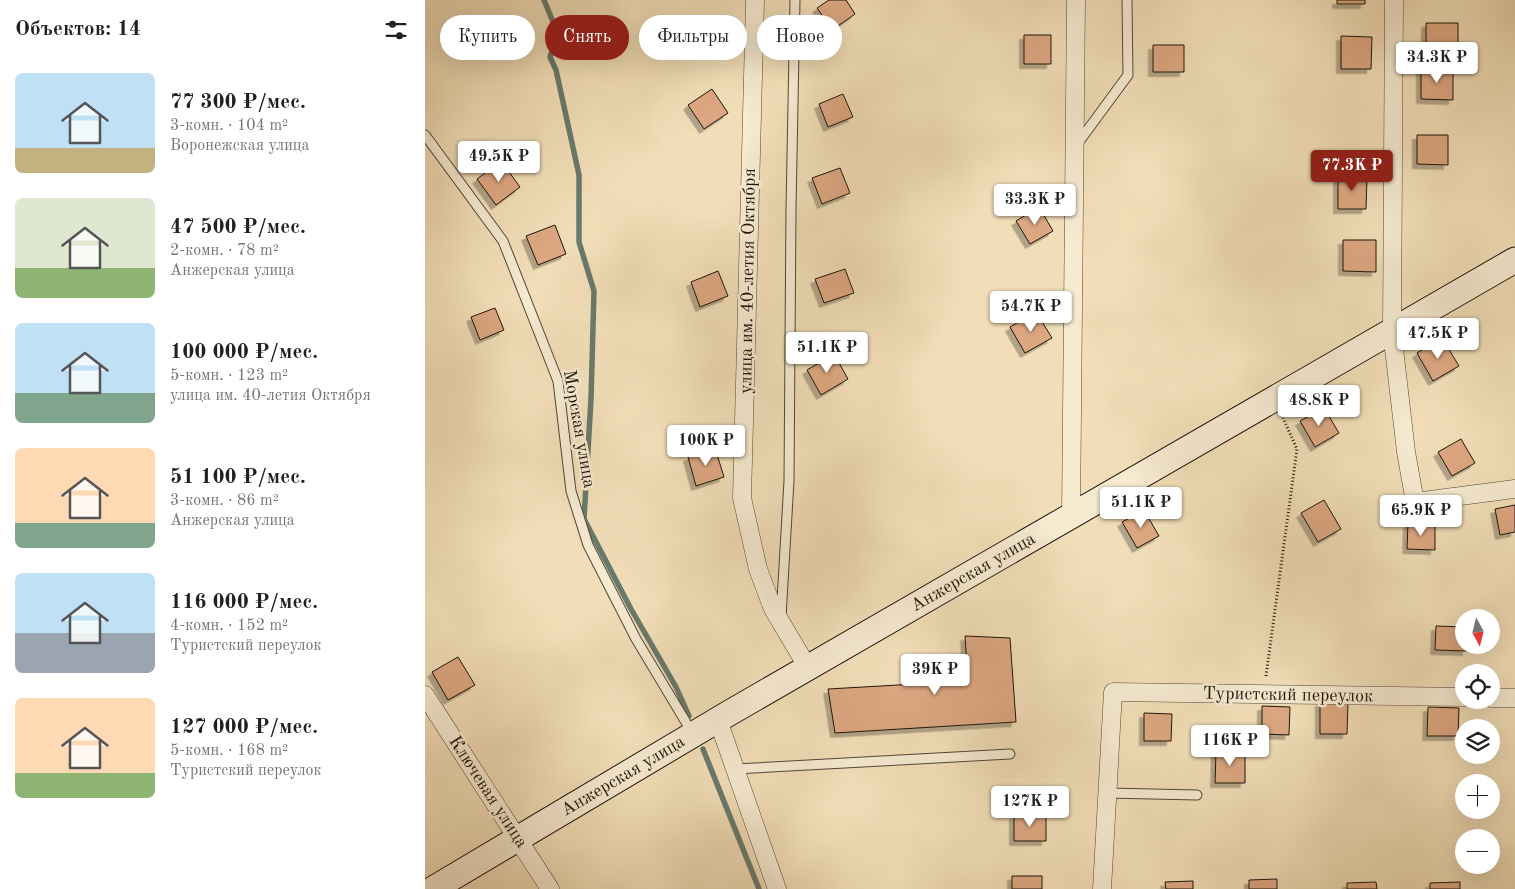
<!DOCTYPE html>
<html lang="ru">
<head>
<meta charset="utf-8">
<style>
  body { margin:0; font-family:"Old Standard TT",serif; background:#f6f6f6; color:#202124; height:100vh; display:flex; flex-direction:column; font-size:19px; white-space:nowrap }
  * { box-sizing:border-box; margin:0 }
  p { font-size:16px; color:#757577 }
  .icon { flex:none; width:28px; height:28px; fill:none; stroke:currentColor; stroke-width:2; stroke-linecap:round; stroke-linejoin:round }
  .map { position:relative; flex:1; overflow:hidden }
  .drawer { display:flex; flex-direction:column; background:#fff; width:425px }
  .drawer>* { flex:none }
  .top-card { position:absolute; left:15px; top:15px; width:475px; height:45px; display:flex; gap:10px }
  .needle { width:32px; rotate:173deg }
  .tools { position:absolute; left:1030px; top:609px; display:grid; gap:10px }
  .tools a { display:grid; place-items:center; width:45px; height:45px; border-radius:50%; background:#fff; box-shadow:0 5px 20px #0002; font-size:25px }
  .price { position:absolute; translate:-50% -42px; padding:0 11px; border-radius:5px; background:#fff; color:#222; font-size:16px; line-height:32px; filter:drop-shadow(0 1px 2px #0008) }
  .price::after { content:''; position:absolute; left:50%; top:30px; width:15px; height:11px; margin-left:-8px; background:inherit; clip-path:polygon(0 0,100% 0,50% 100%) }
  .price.current { background:#8f2418; color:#fff }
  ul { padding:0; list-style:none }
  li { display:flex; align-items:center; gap:15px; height:125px; padding:0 15px }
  li span { display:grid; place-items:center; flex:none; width:140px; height:100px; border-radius:8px; color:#555 }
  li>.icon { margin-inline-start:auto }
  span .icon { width:60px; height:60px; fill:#fffc; stroke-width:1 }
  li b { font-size:21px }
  h2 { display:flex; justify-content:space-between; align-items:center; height:60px; padding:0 15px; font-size:21px }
  .tag { padding:0 18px; border-radius:22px; background:#fff; box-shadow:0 5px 20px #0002; font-size:18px; line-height:45px }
  .tag.current { background:#8f2418; color:#fff }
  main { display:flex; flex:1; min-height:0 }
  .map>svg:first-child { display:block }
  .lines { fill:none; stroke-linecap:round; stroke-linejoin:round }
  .stream { stroke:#69796d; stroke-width:5.5 }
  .building { fill:#dca781; stroke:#1d140a; filter:url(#shadow) }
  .lane-casing { stroke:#524636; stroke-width:11 }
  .street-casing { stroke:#524636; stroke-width:19 }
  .secondary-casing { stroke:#1d140a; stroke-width:27 }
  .path { stroke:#1d140a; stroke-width:3; stroke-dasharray:1 2.5; stroke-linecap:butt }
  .lane { stroke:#f6ead1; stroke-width:9 }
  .street { stroke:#f6ead1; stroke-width:18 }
  .secondary { stroke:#f6ead1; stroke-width:25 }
  .labels { text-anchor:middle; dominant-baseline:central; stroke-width:5; stroke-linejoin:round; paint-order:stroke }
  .street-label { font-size:18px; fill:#1d140a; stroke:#f6ead1 }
</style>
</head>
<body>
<main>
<section class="drawer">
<h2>Объектов: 14<svg class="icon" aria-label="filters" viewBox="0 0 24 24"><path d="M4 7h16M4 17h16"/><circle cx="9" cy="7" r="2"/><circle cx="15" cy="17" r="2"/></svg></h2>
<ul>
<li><span style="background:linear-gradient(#bfe0f5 75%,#c2b280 0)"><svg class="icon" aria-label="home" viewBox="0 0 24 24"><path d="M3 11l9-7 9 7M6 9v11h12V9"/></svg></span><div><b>77 300 ₽/мес.</b><p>3-комн. · 104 m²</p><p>Воронежская улица</p></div></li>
<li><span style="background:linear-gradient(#dfe7d0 70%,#8fb573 0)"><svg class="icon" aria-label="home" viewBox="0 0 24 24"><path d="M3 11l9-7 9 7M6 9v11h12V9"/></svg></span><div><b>47 500 ₽/мес.</b><p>2-комн. · 78 m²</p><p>Анжерская улица</p></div></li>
<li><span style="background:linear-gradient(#bfe0f5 70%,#7fa58c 0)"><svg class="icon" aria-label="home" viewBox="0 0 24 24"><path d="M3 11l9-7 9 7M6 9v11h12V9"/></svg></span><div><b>100 000 ₽/мес.</b><p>5-комн. · 123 m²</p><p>улица им. 40-летия Октября</p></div></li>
<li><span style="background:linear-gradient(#ffd9b3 75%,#7fa58c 0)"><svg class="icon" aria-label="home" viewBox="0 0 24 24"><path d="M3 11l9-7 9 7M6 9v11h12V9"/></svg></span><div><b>51 100 ₽/мес.</b><p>3-комн. · 86 m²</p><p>Анжерская улица</p></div></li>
<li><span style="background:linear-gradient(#bfe0f5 60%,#9aa5b1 0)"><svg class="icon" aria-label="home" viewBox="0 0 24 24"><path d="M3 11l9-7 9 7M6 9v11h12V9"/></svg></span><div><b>116 000 ₽/мес.</b><p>4-комн. · 152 m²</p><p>Туристский переулок</p></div></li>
<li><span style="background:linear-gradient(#ffd9b3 75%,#8fb573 0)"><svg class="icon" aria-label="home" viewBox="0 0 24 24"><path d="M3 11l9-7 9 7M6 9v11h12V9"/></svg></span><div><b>127 000 ₽/мес.</b><p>5-комн. · 168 m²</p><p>Туристский переулок</p></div></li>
</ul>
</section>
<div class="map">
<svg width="1090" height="889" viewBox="0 0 1090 889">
  <defs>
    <filter id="shadow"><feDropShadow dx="-4.5" dy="4.5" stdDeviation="0" flood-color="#0004"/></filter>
  </defs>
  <rect width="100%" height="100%" fill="#f1deb8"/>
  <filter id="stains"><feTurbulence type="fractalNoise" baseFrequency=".004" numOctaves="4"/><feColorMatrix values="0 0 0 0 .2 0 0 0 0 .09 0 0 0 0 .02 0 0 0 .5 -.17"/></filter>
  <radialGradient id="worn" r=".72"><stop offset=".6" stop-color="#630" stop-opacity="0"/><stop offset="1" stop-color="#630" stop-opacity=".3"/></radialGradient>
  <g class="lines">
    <path class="stream" d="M119,0L133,34L125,57L131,70L154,175V242L169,291L166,399L159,519L206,609L251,687L264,716
      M278,749L334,889"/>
  </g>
  <path class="building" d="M404,0H421L430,14L407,30L392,8Z
    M912,0H940V4H912Z
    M1001,23H1033V49H1001Z
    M599,35H626V64H599Z
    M916,36L947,37L946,69H916Z
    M728,45H759V72H728Z
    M996,68H1028V100L996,99Z
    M287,89L303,113L279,129L263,105Z
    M418,94L428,117L403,127L394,104Z
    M992,135H1023V165L992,164Z
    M76,161L95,187L71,205L52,179Z
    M415,168L425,193L397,204L387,178Z
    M913,176H942L941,209H913Z
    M614,207L628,231L605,244L591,221Z
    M130,225L141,254L113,265L101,236Z
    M918,240H951V272L918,271Z
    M420,269L429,293L399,303L390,279Z
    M293,271L303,296L275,307L266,282Z
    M70,308L79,330L55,340L46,317Z
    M611,312L627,338L600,353L585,327Z
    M1017,338L1034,366L1008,381L992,353Z
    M409,354L423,379L396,395L382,370Z
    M899,408L914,433L890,447L875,421Z
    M1036,439L1050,463L1027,476L1013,452Z
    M290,448L299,477L271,486L263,457Z
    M899,500L916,529L893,542L876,513Z
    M1090,505V532L1075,535L1070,509Z
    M719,510L734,536L712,548L697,522Z
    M983,523L1010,524V550L982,549Z
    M1011,626L1039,627V645H1042V651L1010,650Z
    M540,636L585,638L591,722L410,733L403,689L543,681Z
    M33,657L50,685L23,700L7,672Z
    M895,702H923L922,734H895Z
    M837,706L865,707L864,735L837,734Z
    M1003,707L1034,708L1033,736H1002Z
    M719,713L747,714L746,741H719Z
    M791,751H820V783H790Z
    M621,814V841H589V815Z
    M587,876H617V889H587Z
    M852,879V889H824V880Z
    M768,881V889H741L740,882Z
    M951,882L952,889H922V883Z
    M1035,882V889H1005V883Z"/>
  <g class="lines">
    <defs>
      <path id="lane" d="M0,135L78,241L133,381L146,491L163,545L211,639L268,734
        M653,143L703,75L702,0
        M356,617L364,481L366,209L370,0
        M310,769L585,754
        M682,793L772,795"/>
      <path id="street" d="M330,0L317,498L333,569L348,609L383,668
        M969,0L967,331L981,452L990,502L1090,489
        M646,516L651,0
        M0,695L125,889
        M1066,698H1090
        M293,720L352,889
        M677,889L688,692L1039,697"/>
      <g id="secondary">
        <path id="s1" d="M8,889L306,712L1090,260"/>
      </g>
    </defs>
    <use href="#lane" class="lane-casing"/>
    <use href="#street" class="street-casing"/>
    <use href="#secondary" class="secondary-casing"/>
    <path class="path" d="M841,676L872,449L858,418"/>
    <use href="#lane" class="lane"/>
    <use href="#street" class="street"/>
    <use href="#secondary" class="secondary"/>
  </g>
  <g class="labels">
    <g class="street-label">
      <text transform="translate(323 281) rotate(-89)">улица им. 40-летия Октября</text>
      <text transform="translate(154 429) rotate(80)">Морская улица</text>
      <text stroke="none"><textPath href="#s1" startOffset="626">Анжерская улица</textPath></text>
      <text transform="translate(863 695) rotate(1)">Туристский переулок</text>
      <text stroke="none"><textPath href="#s1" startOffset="221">Анжерская улица</textPath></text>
      <text transform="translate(63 792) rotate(57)">Ключевая улица</text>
    </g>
  </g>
  <rect width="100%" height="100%" filter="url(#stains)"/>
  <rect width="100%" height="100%" fill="url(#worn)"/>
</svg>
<div class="tools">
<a><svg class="needle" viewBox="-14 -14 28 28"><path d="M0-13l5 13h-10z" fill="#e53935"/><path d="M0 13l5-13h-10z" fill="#757577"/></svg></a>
<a><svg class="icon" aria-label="locate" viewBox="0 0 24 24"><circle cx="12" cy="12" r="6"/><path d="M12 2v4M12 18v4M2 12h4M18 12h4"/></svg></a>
<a><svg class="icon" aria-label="layers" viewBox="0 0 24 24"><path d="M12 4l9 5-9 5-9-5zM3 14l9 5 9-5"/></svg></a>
<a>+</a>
<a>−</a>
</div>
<b class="price" style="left:1012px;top:84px">34.3K ₽</b>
<b class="price" style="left:74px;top:183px">49.5K ₽</b>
<b class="price current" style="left:927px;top:192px">77.3K ₽</b>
<b class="price" style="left:610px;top:226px">33.3K ₽</b>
<b class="price" style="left:606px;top:333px">54.7K ₽</b>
<b class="price" style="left:1013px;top:360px">47.5K ₽</b>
<b class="price" style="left:402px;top:374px">51.1K ₽</b>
<b class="price" style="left:894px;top:427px">48.8K ₽</b>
<b class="price" style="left:281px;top:467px">100K ₽</b>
<b class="price" style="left:716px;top:529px">51.1K ₽</b>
<b class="price" style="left:996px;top:537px">65.9K ₽</b>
<b class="price" style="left:510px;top:696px">39K ₽</b>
<b class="price" style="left:805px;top:767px">116K ₽</b>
<b class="price" style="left:605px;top:828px">127K ₽</b>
<div class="top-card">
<a class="tag">Купить</a>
<a class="tag current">Снять</a>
<a class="tag">Фильтры</a>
<a class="tag">Новое</a>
</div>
</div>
</main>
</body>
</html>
